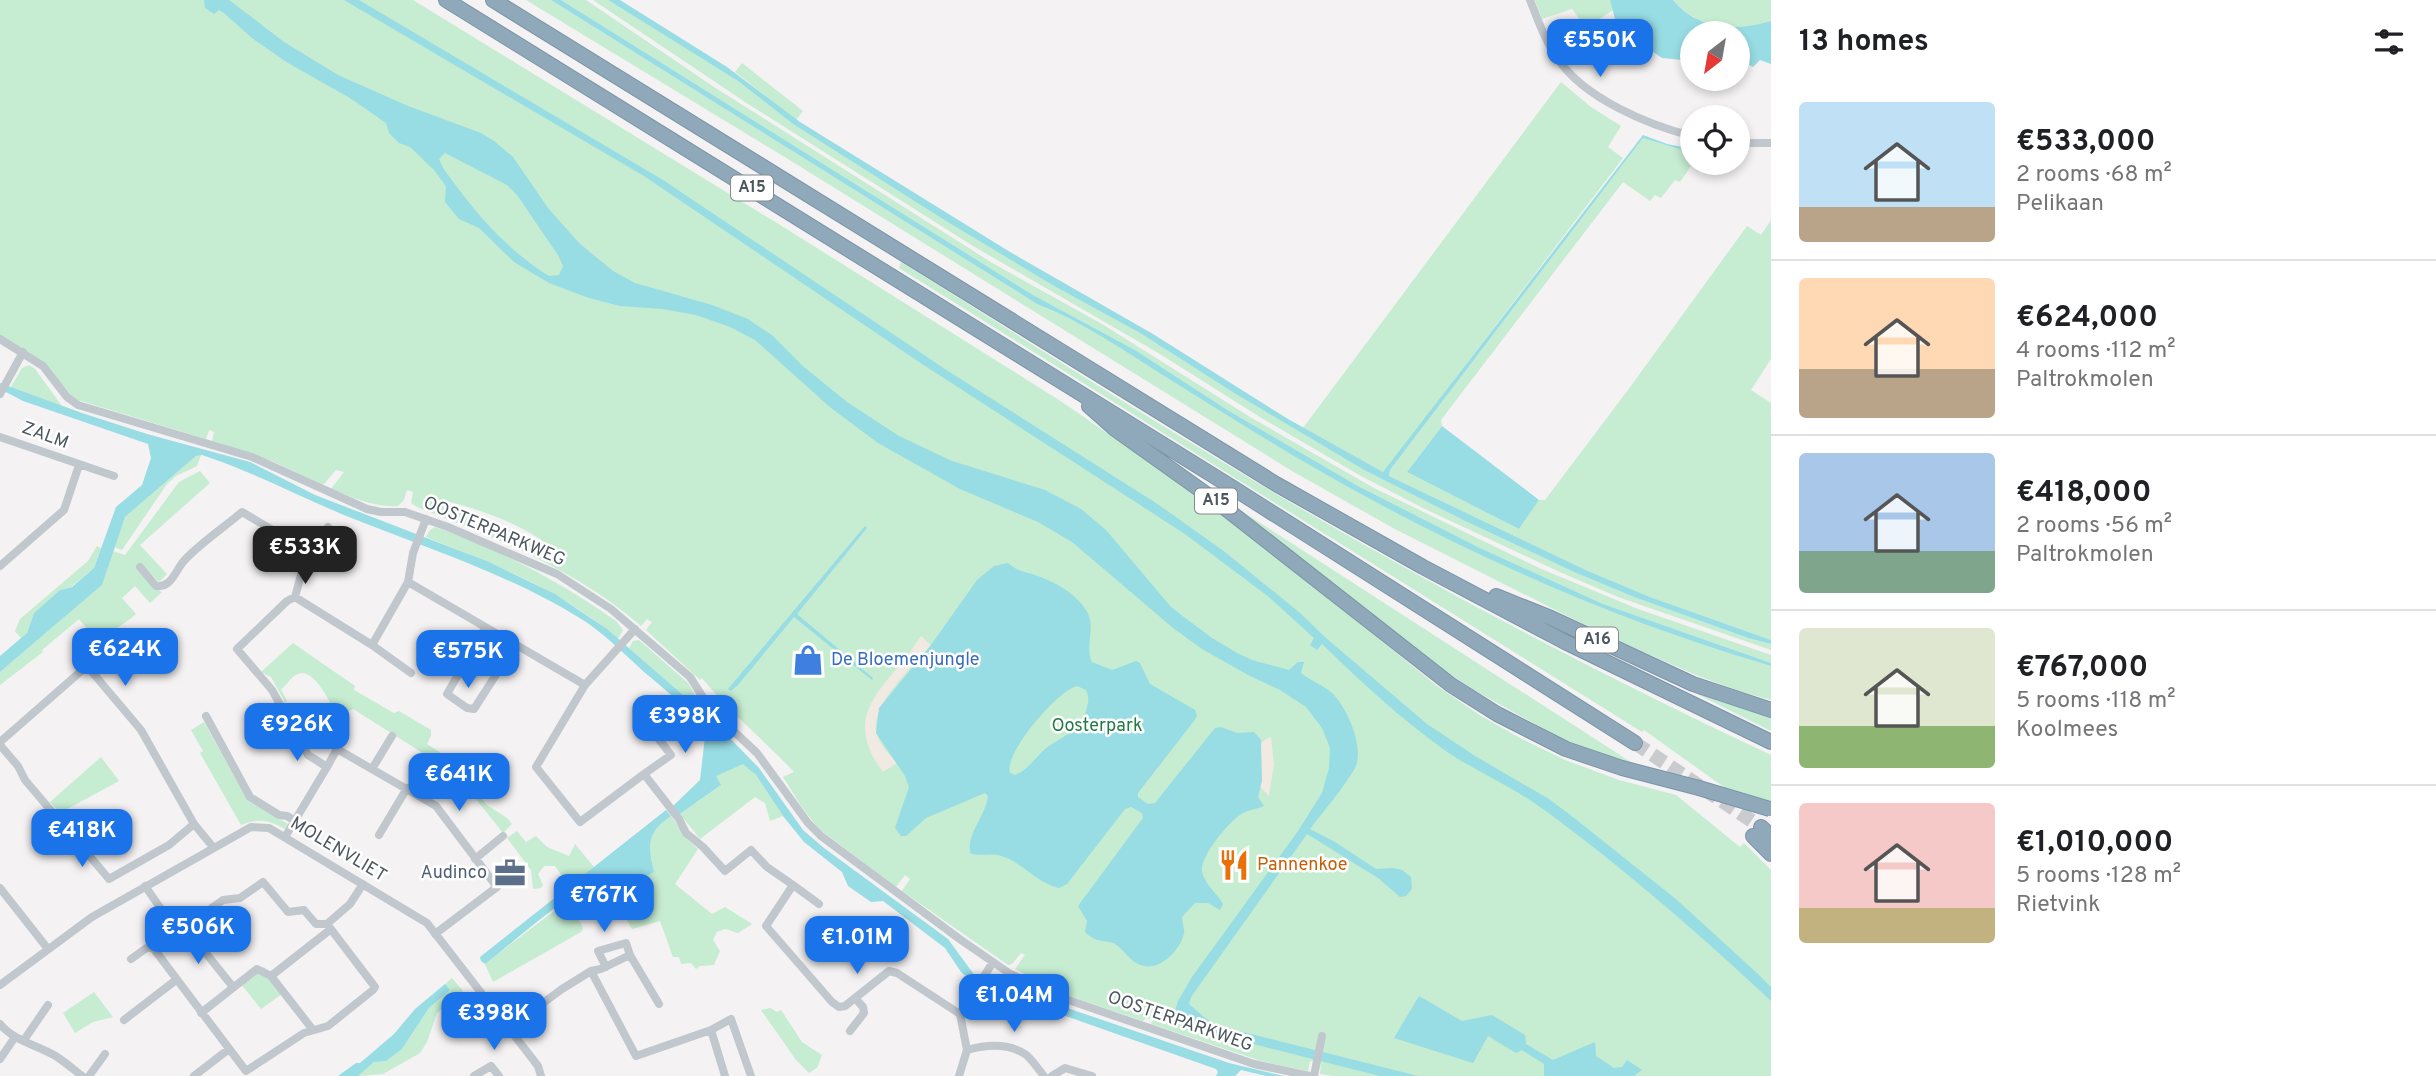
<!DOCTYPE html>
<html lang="en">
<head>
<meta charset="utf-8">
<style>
  body { margin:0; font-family:Overpass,sans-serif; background:#f2f2f2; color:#202124; height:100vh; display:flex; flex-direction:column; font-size:26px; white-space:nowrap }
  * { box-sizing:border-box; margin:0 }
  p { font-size:23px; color:#757577 }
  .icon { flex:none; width:38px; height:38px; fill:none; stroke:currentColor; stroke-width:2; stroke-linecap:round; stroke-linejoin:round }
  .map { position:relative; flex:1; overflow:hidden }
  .side { display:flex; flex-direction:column; background:#fff; width:665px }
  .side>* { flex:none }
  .needle { width:46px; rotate:211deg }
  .fabs { position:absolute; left:1680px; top:21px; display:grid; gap:14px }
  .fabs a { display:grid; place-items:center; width:70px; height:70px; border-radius:50%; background:#fff; box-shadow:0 4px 10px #0003; font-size:35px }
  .price { position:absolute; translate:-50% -60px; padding:0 16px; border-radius:14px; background:#1a73e8; color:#fff; font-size:23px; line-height:46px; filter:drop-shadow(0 2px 4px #0008) }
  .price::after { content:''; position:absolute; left:50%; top:42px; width:21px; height:16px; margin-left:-10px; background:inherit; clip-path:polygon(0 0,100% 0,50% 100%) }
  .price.active { background:#222; color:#fff }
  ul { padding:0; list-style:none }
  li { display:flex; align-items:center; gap:21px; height:175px; padding:0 28px }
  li+li { border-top:2px solid #e0e0e0 }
  li span { display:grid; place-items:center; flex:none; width:196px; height:140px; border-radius:7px; color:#555 }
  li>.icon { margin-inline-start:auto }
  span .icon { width:84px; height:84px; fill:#fffc; stroke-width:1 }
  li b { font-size:30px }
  h2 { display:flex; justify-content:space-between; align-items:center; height:84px; padding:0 28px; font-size:30px }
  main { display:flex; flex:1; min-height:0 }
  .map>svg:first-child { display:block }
  .green { fill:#c6ecd1; fill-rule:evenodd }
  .sand { fill:#f0eae3 }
  .water { fill:#98dce4; fill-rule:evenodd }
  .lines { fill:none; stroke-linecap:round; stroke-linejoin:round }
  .motorway-tunnel { stroke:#cacbce; stroke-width:14; stroke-dasharray:14 7; stroke-linecap:butt }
  .motorway-casing { stroke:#7b94a7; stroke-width:16 }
  .minor { stroke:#c0c7cd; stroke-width:8 }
  .motorway { stroke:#8fa9bb; stroke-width:14 }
  .motorway-bridge-casing { stroke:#7b94a7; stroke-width:16; stroke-linecap:butt }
  .motorway-bridge { stroke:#8fa9bb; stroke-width:14 }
  .labels { text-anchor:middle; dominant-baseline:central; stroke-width:5; stroke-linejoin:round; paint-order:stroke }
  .shield { fill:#fff; stroke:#82898e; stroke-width:2 }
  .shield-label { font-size:16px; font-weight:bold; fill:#4c575e }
  .street-label { font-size:18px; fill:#4c575e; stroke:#fff }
  .shop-label { font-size:18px; fill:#366cbe; stroke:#fff; text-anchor:start }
  .park-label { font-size:18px; fill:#227a45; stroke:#fff }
  .food-label { font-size:18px; fill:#c56008; stroke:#fff; text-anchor:start }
  .service-label { font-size:18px; fill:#4e5e75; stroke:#fff; text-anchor:end }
</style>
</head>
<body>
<main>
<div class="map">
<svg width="1771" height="1076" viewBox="0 0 1771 1076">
  <rect width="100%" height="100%" fill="#f4f2f3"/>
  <path class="green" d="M0,0H413L785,228L1062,402L1155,466L1253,537L1437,686L1481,716L1520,738L1565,760L1619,780L1676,795L1740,847L1744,843L1771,870V1076H1333L1320,1074L1321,1063L1310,1061L1308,1071L1261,1061L1151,1024L1153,1020L1146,1018L1143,1021L1064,994L1015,969L1025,955L1021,953L1012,964L1008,965L902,891L910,879L905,875L896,887L818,828L801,806L783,777L794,772C764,740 729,712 702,678L700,680L646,630L652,622L647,619L641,626C577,570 496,538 417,507L411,503L413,492L407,490L404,500L398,506C375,508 352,497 331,489L344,472L336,470L323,485L272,461L212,441L214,432L209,430L206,439L78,400L72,396L41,360L0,335ZM436,499C473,506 526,525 553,549Z
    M526,0H551L1037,304C1118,337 1198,399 1275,443C1432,534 1596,615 1771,666V700L1736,690L1696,675L1605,635L1393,528L1292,471L783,156Z
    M561,0H586L714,87L994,264L1102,324L1250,417L1374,488L1539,568L1638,609L1771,655V663L1603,604L1480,548L1358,486L1229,411L1135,350L1033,295Z
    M593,0H608L738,81L793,124L941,218L1054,286L1140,333L1234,393L1364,470L1465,521L1574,572L1634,597L1748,638L1771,644V650L1618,597L1562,573L1425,509L1361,476L1263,419L1160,354L973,246L748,104Z
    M1535,0H1610L1613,10L1586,28L1572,9L1542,19Z
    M1673,0H1771V21C1733,33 1701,30 1673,0Z
    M742,63L803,111L796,120L735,72Z
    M1561,82L1591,107L1621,126L1608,147L1623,158L1385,471L1383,472L1303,428Z
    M1643,138L1692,153L1693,163L1680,182L1675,180L1661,198L1655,195L1650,201L1623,182L1441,420L1442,426L1407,472L1519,529L1539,500H1545L1628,390L1747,226L1761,235L1771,220V359L1751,390L1771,403V640L1650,597L1588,571L1389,476L1390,470Z
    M901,262C1004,326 1106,392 1211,455C1392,565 1579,665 1771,755V801L1728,790L1644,730L1642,732L899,268Z
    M29,365L35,369L62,406L11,387L22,368Z
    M201,455L197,466L176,476L167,484L122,550L114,547L125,517L196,456Z
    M200,471L210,483L140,545L167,574L159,582L142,564L154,588L162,592L150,603L135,586L122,598L136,614C124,625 110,631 98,642L79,619L42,650L43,652L0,685V672L102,585L113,551L125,555L179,482Z
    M1189,477L1637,766L1578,746L1555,735L1472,689L1413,649Z
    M435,527C499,549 561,582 616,621L623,630L618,639C562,590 494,564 426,537L430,530Z
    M97,546L101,548L94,568L71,587L60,590L34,613L27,633L21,638L15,631L20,619L88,561Z
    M639,640L688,683L707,716L629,648L633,641Z
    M293,643L355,686L354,690L394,713L399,711L431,730V736L427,744L449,758L487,805L507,818L512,824L503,833L456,774L353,709L338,717C331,705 317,673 302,673C291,674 287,686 281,689L287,701L285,702L271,677L261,672Z
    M1675,683L1771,715V731Z
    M204,722L248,801L288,824L285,829C269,820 258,818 241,825L200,753L203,751L191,730Z
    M101,757L119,781L60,813L50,802Z
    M743,763L756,775L783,816L770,821L765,803L755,797L700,839L680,814L720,786L715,776Z
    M671,816L688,840L698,849L675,884L712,914L725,907L752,924L738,933L725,929L717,932L713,940L720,951L714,965L700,966L696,969L691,963L681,964L679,957H673L660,921L632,929L618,904L584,915L583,909L576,911L583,929L581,932L493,982L485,964L571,898L593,884L613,877L654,872C648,845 646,833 671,816Z
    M517,831L526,842L536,836L547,847L569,856L575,844L594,867L570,887L555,866H544L538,874L543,885L541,888L533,889L531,870L507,838Z
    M264,967L285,992L261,1009L241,984Z
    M452,978L463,991L437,1013L427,1042L420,1053L383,1074L358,1076L374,1062L386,1061L402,1049L429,1008L450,990L445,984Z
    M94,992L113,1017L93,1022L75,1033L63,1013Z
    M770,1008L777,1012L781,1010L802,1042L822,1055L817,1068L809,1073L796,1060L761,1010Z"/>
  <path class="sand" d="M921,636L931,645C914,666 872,702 876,731C878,743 889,754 897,763L883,772C837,711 890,686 921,636Z
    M1271,737L1274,764L1269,796L1260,787L1261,743L1266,739Z"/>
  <path class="water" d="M204,0H229L284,42L338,75L408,106L481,133L494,141L513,157L548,208L579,243L613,271L635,283L712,305L748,319L773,336L804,367L847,402L899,436L952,461L1045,490L1081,509L1106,530L1171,607L1184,617L1212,638L1237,653L1252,660L1289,670L1298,662H1304L1301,673C1311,681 1323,685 1332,693C1347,707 1365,748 1355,768C1343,789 1325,809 1310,829L1335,842L1376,869L1393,868L1402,870L1411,877L1412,889L1406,896L1400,897L1378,878L1307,834L1191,997L1189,1004L1205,1018L1219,1026L1418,1076H1380L1217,1035L1184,1016L1178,1020L1173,1019L1178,1001L1192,977L1298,831L1322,793L1329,768L1330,748L1322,728L1306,707L1280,690L1250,676L1202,649L1173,628L1072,542L1038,522L960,489L878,443L831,408L755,340L730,327L696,315L663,309L620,306L589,298L549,283L514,262L479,228L459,219L445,202L446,186L434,170L410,147L399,143L389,133L386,123L350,98L288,63L252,38L224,13L219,10L214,14L205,8ZM445,153L507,185L517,195L558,255L563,266L559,275L549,276C505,249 473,210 443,168L439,159Z
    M344,0H359L663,180L948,371L1159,505L1225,552L1300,613L1326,638L1427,724L1475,756L1549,799L1573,817L1677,900L1758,974L1771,987V1001C1701,935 1621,866 1543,809C1512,786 1474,771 1443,749C1400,718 1360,681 1322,644L1317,650L1310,645L1314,638L1269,597L1185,534L922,364L644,176Z
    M551,0H561L1033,295L1135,350L1229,411L1358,486L1480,548L1603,604L1771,663V666C1615,620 1461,552 1320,471C1268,441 1217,409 1166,377C1125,351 1083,322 1037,304Z
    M608,0H620L727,67L800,122L1010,252L1153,334L1288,419L1383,472L1643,135L1667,144L1692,149V153L1643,138L1390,470L1389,476L1588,571L1650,597L1771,640V644L1748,638L1634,597L1574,572L1465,521L1364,470L1234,393L1140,333L1054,286L941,218L793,124L738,81Z
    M1610,0H1673C1699,30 1734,32 1771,21V64L1760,60L1753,67L1748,64L1738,66V33H1692V61L1662,58L1640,43L1615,19Z
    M0,383L82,413L147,434L250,462L315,495L489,562L555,594L607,629L713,721L759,768L803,830L824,848L948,939L975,976L992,986L1026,994L1229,1063L1284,1076H1266L1241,1070L1235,1076H1216L1218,1072L1216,1069L1023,1001L980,989L961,972L945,948L883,901L871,902L848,886L842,872L804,842L783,816L756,775L743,764L716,776L721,785L680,814L673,806L700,780L706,728C687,707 664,689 643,671C622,652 602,631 578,617C504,572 423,547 344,515C296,495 251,471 202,455L196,456L125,517L102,585L0,672V656L27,633L34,613L60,590L72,587L94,568L116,507L142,485L151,458L148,444L23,401L0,389Z
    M1442,426L1539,500L1519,529L1407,472Z
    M865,526L867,528L797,614L873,678L872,680L794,617L738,685L731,691L728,689Z
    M1008,563C1016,570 1021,571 1032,574C1051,580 1075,592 1086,610C1097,627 1084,646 1092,662L1112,670L1136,661L1140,663L1150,684L1195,710L1197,716L1194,721L1138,793V797L1148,804L1155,803L1215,728L1221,727L1237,733L1254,732L1261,740L1262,781L1258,797L1264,806C1257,809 1249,810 1243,813C1230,820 1200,856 1202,871C1204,884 1217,893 1223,904L1220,910L1208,903H1195L1182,917C1182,923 1185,929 1184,933C1181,949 1161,970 1144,966C1130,963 1125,950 1114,943C1102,940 1095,942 1085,932L1087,921L1078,906L1143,818L1142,813L1131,807L1125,809L1067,884L1059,888C1036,883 1022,861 998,855C989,853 979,857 970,853C967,832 986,816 988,796L985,793L926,818L906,836H901L895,828L909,787L905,776L876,733L879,708L931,645L977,580L994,566ZM1077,686L1086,690C1090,698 1088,703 1086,711C1079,732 1061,737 1045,749C1035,758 1028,770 1015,775L1010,773C1003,754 1058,690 1077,686Z
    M666,810L671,816C646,833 648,845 654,872C639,883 615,873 596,882C560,899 518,939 485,964L481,961L480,957Z
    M445,984L450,990L429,1008L402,1049L386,1061L374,1062L358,1076H338L356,1063H360L394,1034L415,1009Z
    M1419,996L1462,1021L1492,1015L1525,1035L1526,1044L1553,1060L1595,1042L1596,1056L1614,1068L1622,1067L1627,1060L1642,1070L1634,1076H1544V1064L1522,1050L1516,1053L1488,1036L1473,1063L1394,1038Z"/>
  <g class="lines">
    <path class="motorway-tunnel" d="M1635,743L1761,827"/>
    <defs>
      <path id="motorway" d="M446,0L1230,486L1635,743
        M493,0L1276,484L1423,567L1565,642L1771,742
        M1089,406L1115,429L1216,501L1451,685L1497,714L1566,749L1622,768L1699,788
        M1496,596L1551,618L1693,684L1771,710
        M1761,827L1771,836
        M1753,836L1771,854"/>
    </defs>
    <use href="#motorway" class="motorway-casing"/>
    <path class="minor" d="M1530,0C1538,20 1545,41 1558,59C1584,98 1648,125 1692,136
      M1738,143H1771
      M0,339L43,366L67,397L78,405L252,457L367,509L381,512H405L448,527L557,574L611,609L690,677L711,710L757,753L808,823L821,836L961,940L1009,973L1048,993L1254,1064L1310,1076
      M0,394L23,352
      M0,437L114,476
      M307,553L328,527
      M0,566L64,510L79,465
      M140,567L156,586C171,588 175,572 183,562C194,548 227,525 242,512L303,548L307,553L295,597
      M408,582L585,685L536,767L580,822L644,774L679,819L686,833L703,847L725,871L751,850L767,867L793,885L766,926L832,1002L839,1007L845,1006L889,971L897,973L960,1014
      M485,628L447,694L467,708L474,709L515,645
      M372,645L411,673
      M585,685L635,629
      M206,716L250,797L279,815L287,816L295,821
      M0,742L87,666L141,730L194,824L213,847
      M0,745L18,766L25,780L109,879L169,845L194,824
      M327,767L337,749L436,806L497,887L435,934
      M372,769L392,736
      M644,774L671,755L648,725
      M379,835L407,788
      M285,837L327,767L308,755L272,690L237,649L287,601L295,597L372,645L408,582L413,553L426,519
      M475,859L503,836
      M793,885L819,904
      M145,886L175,929L154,949L246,1071L304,1033L328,1026L373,990L375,987L327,924L350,904L363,884
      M0,888L48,949
      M185,927L233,987
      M175,929L185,927L223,900L240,898L263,882L288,912L304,910L316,924H327
      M131,959L148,947L154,949
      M606,967L598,951L626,943L630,955
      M591,971L636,1056L711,1030L725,1076
      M271,976L313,1030
      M0,985L92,917L251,827L269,828L427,923L538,1066L541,1076
      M201,1013L257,969L271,976L331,929
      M124,1020L176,980
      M0,1024C13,1040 36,1045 54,1055C64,1061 73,1069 82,1076
      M509,1028L562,989L591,971L601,969L630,955L659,1004
      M711,1030L731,1019L751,1076
      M850,1031L864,1013L863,1007L855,998
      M24,1040L48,1005
      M967,1050C985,1045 1008,1043 1025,1054C1032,1059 1038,1069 1044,1076
      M0,1059L15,1037
      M89,1076L105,1054
      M194,1076L229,1049
      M474,1076L491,1066L499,1076
      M959,1076L967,1050L960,1014L993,962
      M1052,1076L1065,1068L1092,1076
      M1314,1076L1322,1036"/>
    <use href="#motorway" class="motorway"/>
    <defs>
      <path id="motorway-bridge" d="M1699,788L1770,809"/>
    </defs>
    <use href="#motorway-bridge" class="motorway-bridge-casing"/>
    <use href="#motorway-bridge" class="motorway-bridge"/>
  </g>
  <defs>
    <symbol id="shop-bare" viewBox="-9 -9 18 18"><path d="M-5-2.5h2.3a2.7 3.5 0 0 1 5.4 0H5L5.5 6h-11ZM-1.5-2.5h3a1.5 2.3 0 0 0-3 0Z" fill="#3f7fe0" stroke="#fff" stroke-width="2.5" paint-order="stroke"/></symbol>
    <symbol id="restaurant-bare" viewBox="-9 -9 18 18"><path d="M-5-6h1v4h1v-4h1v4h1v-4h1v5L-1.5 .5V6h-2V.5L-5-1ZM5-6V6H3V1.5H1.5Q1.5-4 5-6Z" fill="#e8710a" stroke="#fff" stroke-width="2.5" paint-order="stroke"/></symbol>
    <symbol id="office-bare" viewBox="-9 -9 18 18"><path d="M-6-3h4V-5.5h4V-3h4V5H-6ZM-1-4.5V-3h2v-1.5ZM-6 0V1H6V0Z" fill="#5c6f8a" stroke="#fff" stroke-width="2.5" paint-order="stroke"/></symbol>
  </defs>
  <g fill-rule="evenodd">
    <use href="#shop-bare" x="786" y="638" width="44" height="44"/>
    <use href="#restaurant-bare" x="1212" y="843" width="44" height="44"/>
    <use href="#office-bare" x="488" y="851" width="44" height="44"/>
  </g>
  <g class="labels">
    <g class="shield">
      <rect x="731" y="175.5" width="42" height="25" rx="5"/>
      <rect x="1195" y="488.5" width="42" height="25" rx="5"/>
      <rect x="1576" y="627.5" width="42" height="25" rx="5"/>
    </g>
    <g class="shield-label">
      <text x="752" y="188">A15</text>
      <text x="1216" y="501">A15</text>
      <text x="1597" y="640">A16</text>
    </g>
    <g class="street-label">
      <text transform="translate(45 436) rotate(20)">ZALM</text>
      <text transform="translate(494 532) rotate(23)">OOSTERPARKWEG</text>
      <text transform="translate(338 850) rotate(31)">MOLENVLIET</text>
      <text transform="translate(1180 1022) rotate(19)">OOSTERPARKWEG</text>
    </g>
    <g class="shop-label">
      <text x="831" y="660">De Bloemenjungle</text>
    </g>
    <g class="park-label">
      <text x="1097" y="726">Oosterpark</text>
    </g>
    <g class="food-label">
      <text x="1257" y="865">Pannenkoe</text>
    </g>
    <g class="service-label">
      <text x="487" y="873">Audinco</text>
    </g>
  </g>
</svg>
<div class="fabs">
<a><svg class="needle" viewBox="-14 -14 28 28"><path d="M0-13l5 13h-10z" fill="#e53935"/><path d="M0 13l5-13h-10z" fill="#757577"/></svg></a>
<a><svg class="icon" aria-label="locate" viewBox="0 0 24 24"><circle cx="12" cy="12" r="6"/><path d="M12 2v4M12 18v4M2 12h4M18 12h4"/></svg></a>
</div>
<b class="price" style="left:1600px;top:79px">€550K</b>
<b class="price active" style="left:305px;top:586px">€533K</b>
<b class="price" style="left:125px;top:688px">€624K</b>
<b class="price" style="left:468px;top:690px">€575K</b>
<b class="price" style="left:685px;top:755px">€398K</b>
<b class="price" style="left:297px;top:763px">€926K</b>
<b class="price" style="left:459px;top:813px">€641K</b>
<b class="price" style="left:82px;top:869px">€418K</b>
<b class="price" style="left:604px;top:934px">€767K</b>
<b class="price" style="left:198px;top:966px">€506K</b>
<b class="price" style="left:857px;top:976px">€1.01M</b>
<b class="price" style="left:1014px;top:1034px">€1.04M</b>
<b class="price" style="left:494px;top:1052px">€398K</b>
</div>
<section class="side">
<h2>13 homes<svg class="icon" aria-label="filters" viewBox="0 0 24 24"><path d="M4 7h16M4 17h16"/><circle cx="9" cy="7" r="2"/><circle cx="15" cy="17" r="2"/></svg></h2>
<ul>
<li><span style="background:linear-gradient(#bfe0f5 75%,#b9a48a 0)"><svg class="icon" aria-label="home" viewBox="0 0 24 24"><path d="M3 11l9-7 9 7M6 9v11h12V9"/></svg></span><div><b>€533,000</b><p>2 rooms · 68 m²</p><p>Pelikaan</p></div></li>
<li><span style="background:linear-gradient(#ffd9b3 65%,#b9a48a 0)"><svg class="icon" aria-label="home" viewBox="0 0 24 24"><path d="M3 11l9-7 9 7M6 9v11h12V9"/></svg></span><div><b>€624,000</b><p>4 rooms · 112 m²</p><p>Paltrokmolen</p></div></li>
<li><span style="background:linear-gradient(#a9c7e8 70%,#7fa58c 0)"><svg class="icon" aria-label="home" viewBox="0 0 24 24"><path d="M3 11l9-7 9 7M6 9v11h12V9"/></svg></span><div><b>€418,000</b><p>2 rooms · 56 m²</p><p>Paltrokmolen</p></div></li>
<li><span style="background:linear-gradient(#dfe7d0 70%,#8fb573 0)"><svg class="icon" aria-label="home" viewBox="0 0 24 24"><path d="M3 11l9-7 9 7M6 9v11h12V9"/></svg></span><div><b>€767,000</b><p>5 rooms · 118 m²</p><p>Koolmees</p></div></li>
<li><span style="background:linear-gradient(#f6c9c9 75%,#c2b280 0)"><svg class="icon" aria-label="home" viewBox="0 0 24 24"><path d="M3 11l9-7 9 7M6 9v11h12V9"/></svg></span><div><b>€1,010,000</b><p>5 rooms · 128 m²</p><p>Rietvink</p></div></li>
</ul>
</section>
</main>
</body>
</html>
